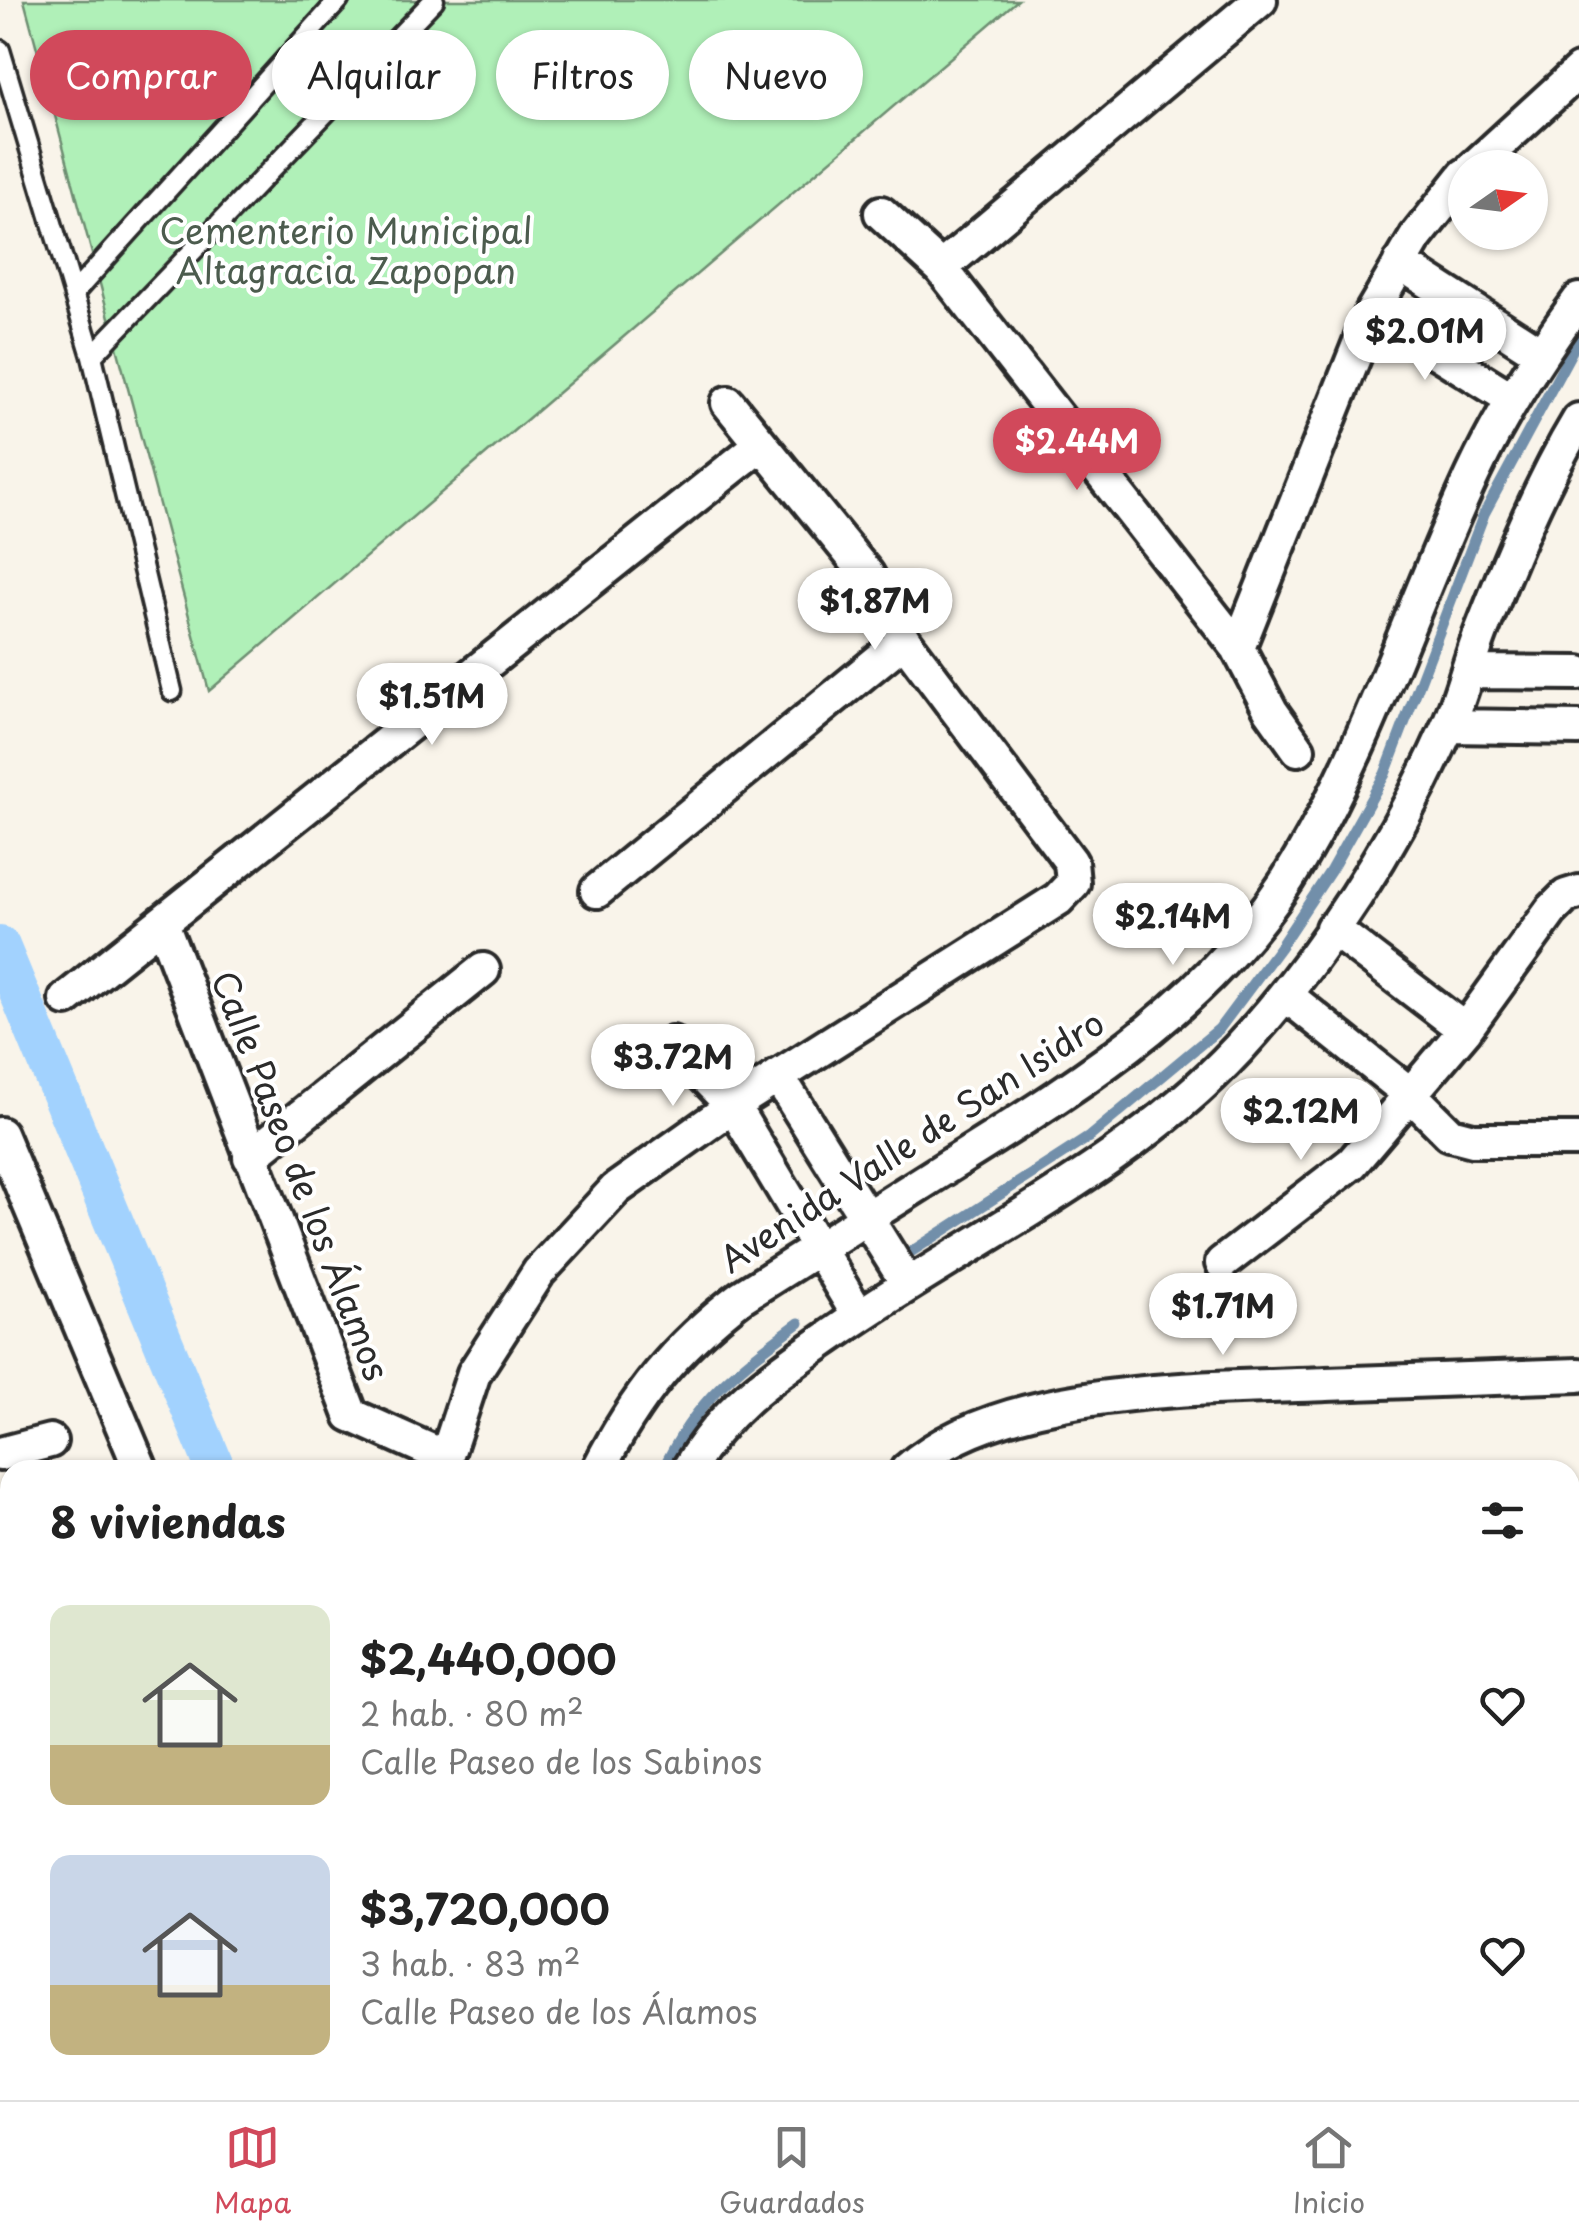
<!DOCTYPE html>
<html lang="es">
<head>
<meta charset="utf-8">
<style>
  body { margin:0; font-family:"Playpen Sans",sans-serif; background:#f2f2f2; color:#222; height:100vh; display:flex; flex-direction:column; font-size:38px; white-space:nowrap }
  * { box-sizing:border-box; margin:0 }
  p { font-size:32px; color:#767676 }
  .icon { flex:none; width:55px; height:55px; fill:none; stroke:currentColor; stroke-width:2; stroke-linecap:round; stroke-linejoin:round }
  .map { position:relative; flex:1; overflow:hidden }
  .panel { position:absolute; left:0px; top:1460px; width:1580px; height:640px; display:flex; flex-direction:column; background:#fff; border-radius:30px 30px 0 0; box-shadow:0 2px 8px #0004 }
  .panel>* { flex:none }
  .guide { position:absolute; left:30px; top:30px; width:1000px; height:90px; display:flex; gap:20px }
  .needle { width:65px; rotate:76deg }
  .fabs { position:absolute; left:1448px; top:150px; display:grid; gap:20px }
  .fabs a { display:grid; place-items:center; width:100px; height:100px; border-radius:50%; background:#fff; box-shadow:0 2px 8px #0004; font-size:50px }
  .price { position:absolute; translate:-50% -85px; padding:0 22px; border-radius:35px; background:#fff; color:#222; font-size:32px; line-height:65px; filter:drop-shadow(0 2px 5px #0008) }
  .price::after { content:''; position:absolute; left:50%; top:60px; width:30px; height:22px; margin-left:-15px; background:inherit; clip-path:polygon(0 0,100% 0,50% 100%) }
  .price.current { background:#d1495b; color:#fff }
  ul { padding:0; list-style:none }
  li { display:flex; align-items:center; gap:30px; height:250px; padding:0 50px }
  li span { display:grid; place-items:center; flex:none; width:280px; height:200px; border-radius:20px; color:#555 }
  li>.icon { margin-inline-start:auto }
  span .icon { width:120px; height:120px; fill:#fffc; stroke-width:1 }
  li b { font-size:42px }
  h2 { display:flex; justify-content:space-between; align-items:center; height:120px; padding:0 50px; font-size:42px }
  .chip { padding:0 35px; border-radius:45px; background:#fff; box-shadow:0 2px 8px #0004; font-size:35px; line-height:90px }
  .chip.current { background:#d1495b; color:#fff }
  .menu { display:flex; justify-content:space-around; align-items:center; height:140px; border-top:2px solid #e0e0e0; background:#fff; font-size:28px; color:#767676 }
  .menu a { display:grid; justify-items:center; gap:5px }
  .menu .current { color:#d1495b }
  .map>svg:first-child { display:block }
  .green { fill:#b0f0b8; stroke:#6e8e72; stroke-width:2.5 }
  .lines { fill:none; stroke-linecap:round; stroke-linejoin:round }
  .stream { stroke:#728faa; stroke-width:11 }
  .canal { stroke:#a2d2fe; stroke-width:40 }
  .service-casing { stroke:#2b2b2b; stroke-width:25 }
  .minor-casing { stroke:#2b2b2b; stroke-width:40 }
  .tertiary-casing { stroke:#2b2b2b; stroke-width:50 }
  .path { stroke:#2b2b2b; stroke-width:6; stroke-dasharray:10 8; stroke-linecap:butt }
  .service { stroke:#fff; stroke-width:18 }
  .minor { stroke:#fff; stroke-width:32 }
  .tertiary { stroke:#fff; stroke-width:42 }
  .labels { text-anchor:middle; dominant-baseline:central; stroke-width:8; stroke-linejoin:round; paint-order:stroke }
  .park-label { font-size:35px; fill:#4c5c4e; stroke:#fff }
  .street-label { font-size:35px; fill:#2b2b2b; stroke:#fff }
</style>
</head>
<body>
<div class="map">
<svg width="1579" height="2100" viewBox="0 0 1579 2100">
  <rect width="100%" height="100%" fill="#f9f4ea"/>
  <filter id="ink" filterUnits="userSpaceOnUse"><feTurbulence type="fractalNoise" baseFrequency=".01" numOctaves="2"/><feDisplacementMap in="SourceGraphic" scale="20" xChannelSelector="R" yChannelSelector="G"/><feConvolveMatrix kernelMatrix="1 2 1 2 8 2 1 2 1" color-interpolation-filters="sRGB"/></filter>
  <g filter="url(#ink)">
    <path class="green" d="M24,0H1018L209,691Z"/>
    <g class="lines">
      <path class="stream" d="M903,1257L1089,1137L1219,1029L1280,947L1331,870L1385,774L1484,514L1579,338
        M663,1470C696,1399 738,1368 799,1323"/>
      <path class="canal" d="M0,946L216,1470"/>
      <defs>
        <path id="service" d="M0,50L92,356L172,691
          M74,293L339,0
          M92,356L434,0"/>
        <path id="minor" d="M1473,168L1579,71
          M881,213L941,268L1238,648L1271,711L1298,749
          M1400,263L1540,353
          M941,268L1260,0
          M1372,312L1512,399
          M1238,648L1372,312L1416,237L1465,175
          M1468,672L1579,673
          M1448,726L1579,728
          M597,891L904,640
          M162,923L351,1415L445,1457
          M1332,928L1465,1030
          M1286,995L1410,1094L1450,1134L1473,1140H1579
          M66,999L759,446
          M672,1043L733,1106L859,1316
          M778,1076L907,1283
          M0,1134L141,1470
          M250,1157L483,970
          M1222,1263L1352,1163L1465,1030L1551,911L1566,896L1579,892
          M0,1454L50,1441
          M442,1470L474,1373L539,1272L616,1189L744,1098L1058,899L1073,883L1071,862L904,640L867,574L728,403
          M598,1470C636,1396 675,1347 741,1297C814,1251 886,1205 958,1160C1089,1078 1221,996 1300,859C1372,736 1413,602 1473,474C1502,412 1539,355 1579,300
          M688,1470C728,1402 779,1372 842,1328C972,1238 1128,1167 1238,1049C1323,957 1397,841 1448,726C1462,694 1470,659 1483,627C1510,558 1541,483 1579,420
          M907,1470C1002,1385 1204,1389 1326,1384C1411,1381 1495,1378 1579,1375
          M1570,1636L1579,1635
          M0,1707L10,1705
          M1570,1883H1579
          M0,1918H10
          M635,2090L636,2100
          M1318,2090V2100
          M515,2100L516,2090
          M1260,2100V2090"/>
        <path id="tertiary" d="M1570,2070H1579
          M888,2100L908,2090"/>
      </defs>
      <use href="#service" class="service-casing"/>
      <use href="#minor" class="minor-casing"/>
      <use href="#tertiary" class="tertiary-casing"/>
      <path class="path" d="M0,2083H10"/>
      <use href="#service" class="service"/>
      <use href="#minor" class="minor"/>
      <use href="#tertiary" class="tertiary"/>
    </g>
  </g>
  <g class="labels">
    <g class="park-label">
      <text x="346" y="229">Cementerio Municipal<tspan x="346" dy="40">Altagracia Zapopan</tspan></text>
    </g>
    <g class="street-label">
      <text transform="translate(911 1140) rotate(-33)">Avenida Valle de San Isidro</text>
      <text transform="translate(302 1175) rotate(69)">Calle Paseo de los Álamos</text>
    </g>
  </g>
</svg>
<div class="fabs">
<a><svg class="needle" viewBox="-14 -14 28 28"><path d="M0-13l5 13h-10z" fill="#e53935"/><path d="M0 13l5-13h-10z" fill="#767676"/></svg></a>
</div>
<b class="price" style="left:1425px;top:383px">$2.01M</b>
<b class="price current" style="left:1077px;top:493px">$2.44M</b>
<b class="price" style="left:875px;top:653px">$1.87M</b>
<b class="price" style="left:432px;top:748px">$1.51M</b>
<b class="price" style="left:1173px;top:968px">$2.14M</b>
<b class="price" style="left:673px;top:1109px">$3.72M</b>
<b class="price" style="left:1301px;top:1163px">$2.12M</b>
<b class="price" style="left:1223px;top:1358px">$1.71M</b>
<div class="guide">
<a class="chip current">Comprar</a>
<a class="chip">Alquilar</a>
<a class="chip">Filtros</a>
<a class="chip">Nuevo</a>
</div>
<section class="panel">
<h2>8 viviendas<svg class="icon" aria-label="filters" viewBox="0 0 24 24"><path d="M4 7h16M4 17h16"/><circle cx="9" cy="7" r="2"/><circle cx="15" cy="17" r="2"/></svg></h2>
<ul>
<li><span style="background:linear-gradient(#dfe7d0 70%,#c2b280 0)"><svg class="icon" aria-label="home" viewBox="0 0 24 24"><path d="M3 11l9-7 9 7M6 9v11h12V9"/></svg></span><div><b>$2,440,000</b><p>2 hab. · 80 m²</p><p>Calle Paseo de los Sabinos</p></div><svg class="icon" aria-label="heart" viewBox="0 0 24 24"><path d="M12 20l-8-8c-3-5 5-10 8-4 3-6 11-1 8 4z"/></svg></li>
<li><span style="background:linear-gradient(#c9d6e8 65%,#c2b280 0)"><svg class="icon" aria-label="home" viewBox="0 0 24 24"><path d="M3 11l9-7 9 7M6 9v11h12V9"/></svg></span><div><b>$3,720,000</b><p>3 hab. · 83 m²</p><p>Calle Paseo de los Álamos</p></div><svg class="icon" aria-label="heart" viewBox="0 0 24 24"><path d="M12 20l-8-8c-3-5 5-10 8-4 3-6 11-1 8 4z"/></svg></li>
</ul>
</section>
</div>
<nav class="menu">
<a class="current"><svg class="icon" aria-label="map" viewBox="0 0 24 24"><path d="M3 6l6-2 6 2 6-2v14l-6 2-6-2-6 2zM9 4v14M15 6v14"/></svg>Mapa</a>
<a><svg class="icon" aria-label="saved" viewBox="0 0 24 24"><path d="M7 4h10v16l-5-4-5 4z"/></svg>Guardados</a>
<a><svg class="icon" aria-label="home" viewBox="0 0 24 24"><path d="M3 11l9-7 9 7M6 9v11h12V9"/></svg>Inicio</a>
</nav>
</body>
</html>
